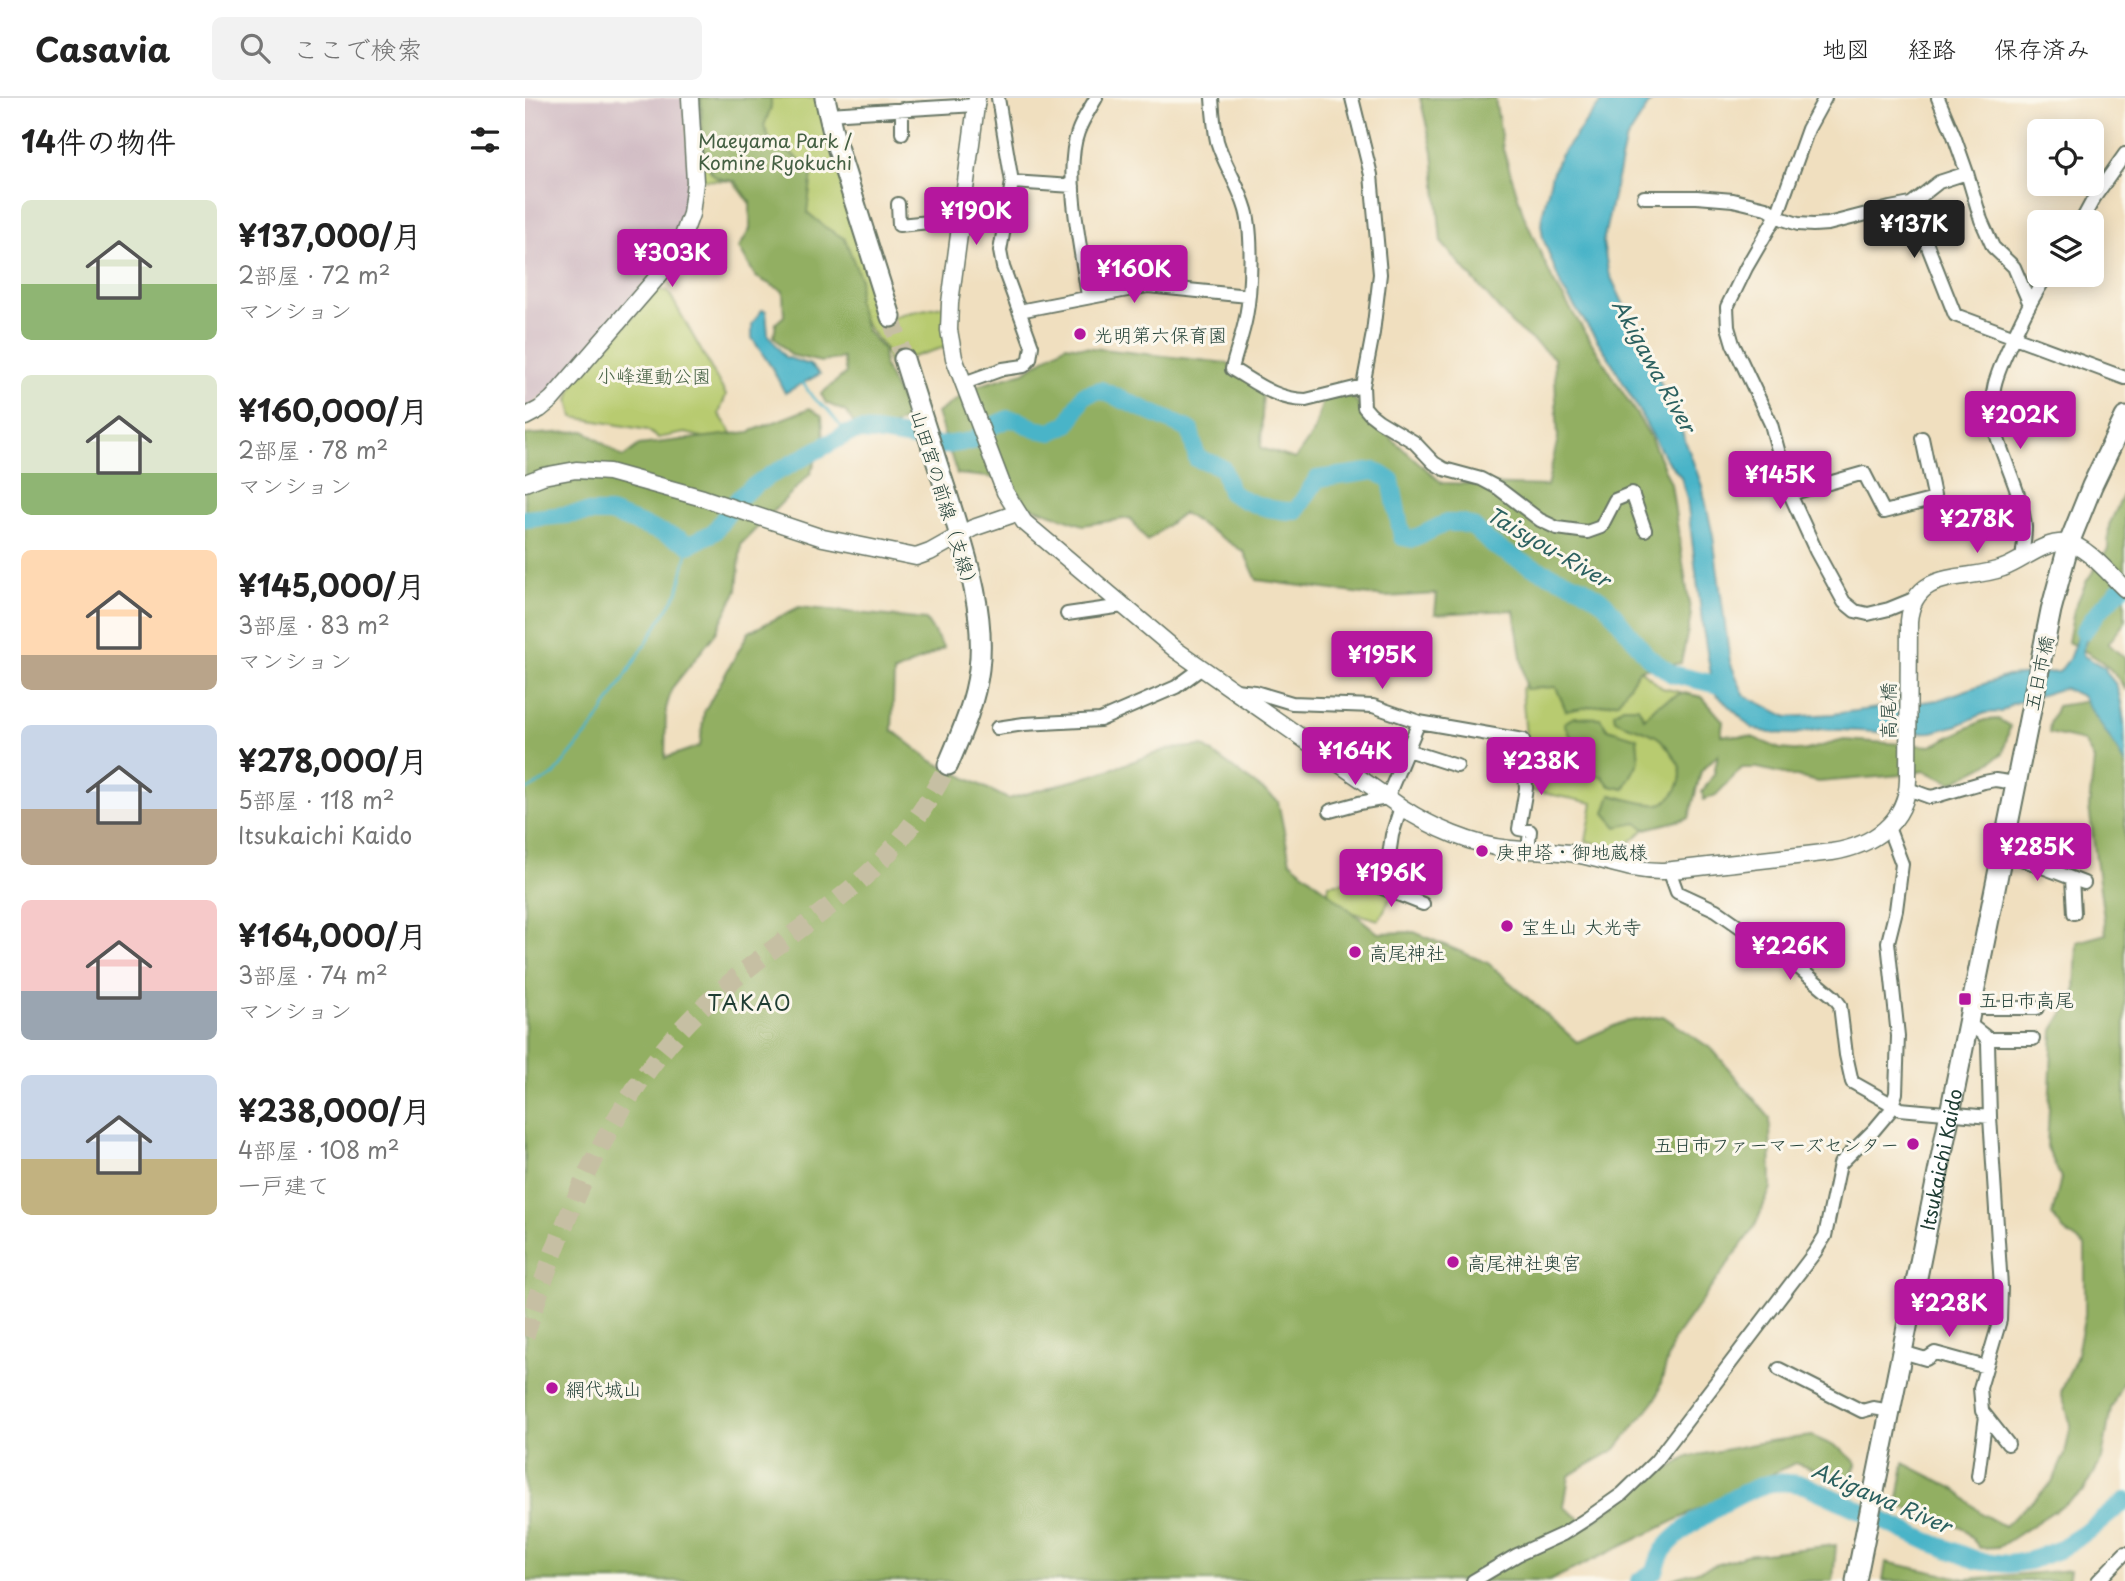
<!DOCTYPE html>
<html lang="ja">
<head>
<meta charset="utf-8">
<style>
  body { margin:0; font-family:"Playpen Sans","Klee One",sans-serif; background:#f2f2f2; color:#222; height:100vh; display:flex; flex-direction:column; font-size:26px; white-space:nowrap }
  * { box-sizing:border-box; margin:0 }
  p { font-size:23px; color:#767676 }
  .icon { flex:none; width:38px; height:38px; fill:none; stroke:currentColor; stroke-width:2; stroke-linecap:round; stroke-linejoin:round }
  .map { position:relative; flex:1; overflow:hidden }
  .drawer { display:flex; flex-direction:column; background:#fff; width:525px }
  .drawer>* { flex:none }
  .fabs { position:absolute; left:1502px; top:21px; display:grid; gap:14px }
  .fabs a { display:grid; place-items:center; width:77px; height:77px; border-radius:10px; background:#fff; box-shadow:0 4px 18px #0003; font-size:35px }
  .price { position:absolute; translate:-50% -60px; padding:0 16px; border-radius:7px; background:#b5179e; color:#fff; font-size:23px; line-height:46px; filter:drop-shadow(0 2px 4px #0008) }
  .price::after { content:''; position:absolute; left:50%; top:42px; width:21px; height:16px; margin-left:-10px; background:inherit; clip-path:polygon(0 0,100% 0,50% 100%) }
  .price.active { background:#222; color:#fff }
  ul { padding:0; list-style:none }
  li { display:flex; align-items:center; gap:21px; height:175px; padding:0 21px }
  li span { display:grid; place-items:center; flex:none; width:196px; height:140px; border-radius:10px; color:#555 }
  li>.icon { margin-inline-start:auto }
  span .icon { width:84px; height:84px; fill:#fffc; stroke-width:1 }
  li b { font-size:30px }
  h2 { display:flex; justify-content:space-between; align-items:center; height:84px; padding:0 21px; font-size:30px }
  header { display:flex; align-items:center; gap:42px; box-sizing:border-box; height:98px; padding:0 35px; background:#fff; border-bottom:2px solid #e0e0e0 }
  header strong { font-size:33px }
  nav { display:flex; gap:38px; margin-inline-start:auto; font-size:24px }
  .search { width:490px; height:63px; background:#f2f2f2; display:flex; align-items:center; gap:18px; box-sizing:border-box; padding:0 24px; border-radius:10px; color:#767676; font-size:26px }
  main { display:flex; flex:1; min-height:0 }
  .map>svg:first-child { display:block }
  .industrial { fill:#d2bdc5 }
  .green { fill:#b8cb6f; stroke:#6c8452; stroke-width:2 }
  .forest { fill:#92af62; stroke:#58764b; stroke-width:2 }
  .water { fill:#4ab4c8; stroke:#34787e; stroke-width:2 }
  .lines { fill:none; stroke-linecap:round; stroke-linejoin:round }
  .stream { stroke:#4ab4c8; stroke-width:2.5 }
  .river { stroke:#4ab4c8; stroke-width:18 }
  .primary-tunnel { stroke:#c6bfa3; stroke-width:19; stroke-dasharray:19 10; stroke-linecap:butt }
  .street-casing { stroke:#687665; stroke-width:16 }
  .secondary-casing { stroke:#687665; stroke-width:19 }
  .primary-casing { stroke:#687665; stroke-width:23 }
  .street { stroke:#fff; stroke-width:12 }
  .secondary { stroke:#fff; stroke-width:16 }
  .primary { stroke:#fff; stroke-width:19 }
  .poi-dot { fill:#b5179e; stroke:#fbf7ec; stroke-width:2.5 }
  .labels { text-anchor:middle; dominant-baseline:central; stroke-width:6; stroke-linejoin:round; paint-order:stroke }
  .park-label { font-size:19px; fill:#456043; stroke:#fbf7ec }
  .poi-label { font-size:19px; fill:#1f3d34; stroke:#fbf7ec; text-anchor:start }
  .street-label { font-size:19px; fill:#1f3d34; stroke:#fbf7ec }
  .water-label { font-size:21px; font-style:italic; fill:#2c6160; stroke:#fbf7ec }
  .neighbourhood-label { font-size:21px; letter-spacing:2px; fill:#1f3d34; stroke:#fbf7ec }
</style>
</head>
<body>
<header>
<strong>Casavia</strong>
<div class="search"><svg class="icon" aria-label="search" viewBox="0 0 24 24"><circle cx="10" cy="10" r="6"/><path d="M15 15l6 6"/></svg>ここで検索</div>
<nav><a>地図</a><a>経路</a><a>保存済み</a></nav>
</header>
<main>
<section class="drawer">
<h2>14件の物件<svg class="icon" aria-label="filters" viewBox="0 0 24 24"><path d="M4 7h16M4 17h16"/><circle cx="9" cy="7" r="2"/><circle cx="15" cy="17" r="2"/></svg></h2>
<ul>
<li><span style="background:linear-gradient(#dfe7d0 60%,#8fb573 0)"><svg class="icon" aria-label="home" viewBox="0 0 24 24"><path d="M3 11l9-7 9 7M6 9v11h12V9"/></svg></span><div><b>¥137,000/月</b><p>2部屋 · 72 m²</p><p>マンション</p></div></li>
<li><span style="background:linear-gradient(#dfe7d0 70%,#8fb573 0)"><svg class="icon" aria-label="home" viewBox="0 0 24 24"><path d="M3 11l9-7 9 7M6 9v11h12V9"/></svg></span><div><b>¥160,000/月</b><p>2部屋 · 78 m²</p><p>マンション</p></div></li>
<li><span style="background:linear-gradient(#ffd9b3 75%,#b9a48a 0)"><svg class="icon" aria-label="home" viewBox="0 0 24 24"><path d="M3 11l9-7 9 7M6 9v11h12V9"/></svg></span><div><b>¥145,000/月</b><p>3部屋 · 83 m²</p><p>マンション</p></div></li>
<li><span style="background:linear-gradient(#c9d6e8 60%,#b9a48a 0)"><svg class="icon" aria-label="home" viewBox="0 0 24 24"><path d="M3 11l9-7 9 7M6 9v11h12V9"/></svg></span><div><b>¥278,000/月</b><p>5部屋 · 118 m²</p><p>Itsukaichi Kaido</p></div></li>
<li><span style="background:linear-gradient(#f6c9c9 65%,#9aa5b1 0)"><svg class="icon" aria-label="home" viewBox="0 0 24 24"><path d="M3 11l9-7 9 7M6 9v11h12V9"/></svg></span><div><b>¥164,000/月</b><p>3部屋 · 74 m²</p><p>マンション</p></div></li>
<li><span style="background:linear-gradient(#c9d6e8 60%,#c2b280 0)"><svg class="icon" aria-label="home" viewBox="0 0 24 24"><path d="M3 11l9-7 9 7M6 9v11h12V9"/></svg></span><div><b>¥238,000/月</b><p>4部屋 · 108 m²</p><p>一戸建て</p></div></li>
</ul>
</section>
<div class="map">
<svg width="1600" height="1483" viewBox="0 0 1600 1483">
  <rect width="100%" height="100%" fill="#fbf7ec"/>
  <filter id="ink" filterUnits="userSpaceOnUse"><feTurbulence type="fractalNoise" baseFrequency=".0143" numOctaves="2"/><feDisplacementMap in="SourceGraphic" scale="14" xChannelSelector="R" yChannelSelector="G"/><feConvolveMatrix kernelMatrix="1 2 1 2 8 2 1 2 1" color-interpolation-filters="sRGB"/></filter>
  <filter id="wash" filterUnits="userSpaceOnUse"><feTurbulence type="fractalNoise" baseFrequency=".00686" numOctaves="4" result="noise"/><feDisplacementMap in="SourceGraphic" scale="28" xChannelSelector="R" yChannelSelector="G"/><feGaussianBlur stdDeviation="1.57" result="paint"/><feColorMatrix in="noise" values="0 0 0 0 0 0 0 0 0 0 0 0 0 0 0 0 0 1.4 0 .05"/><feComposite in="paint" operator="in"/></filter>
  <g filter="url(#wash)">
    <rect width="100%" height="100%" fill="#f0dfbf"/>
    <path class="industrial" d="M0,0H159L164,76L162,104L148,151L32,288L0,311Z"/>
    <path class="green" d="M174,0H291L359,222L377,216L422,207L424,248L364,266L359,249L345,232L313,182L226,107L207,83L178,82Z
      M132,192L143,193L201,297L194,316L212,342L208,346L160,335L133,340L122,332L48,319L44,302L49,285Z
      M1035,537L1115,571L1137,590L1177,599L1198,623L1194,655L1176,673L1164,720L1120,731L1097,751L1061,743L1068,705L1003,692L1001,640L997,591Z
      M840,782L869,793L854,822L812,810L803,796L804,786Z"/>
    <path class="forest" d="M176,0H246V9L239,28L245,42L271,59L287,76L282,114L300,129L320,141L335,180L332,204L342,233L358,251L359,268L384,319L365,330L330,327L321,314L301,305L296,296L321,275L318,260L296,264L266,257L249,239L251,225L259,218L258,193L231,179L214,150L225,131V103L210,83C205,82 198,82 193,80C174,71 177,19 176,0Z
      M895,0H970L978,51L999,118L1028,183L1125,338L1146,386L1166,518L1156,565L1115,571L1093,604L1041,613L1031,589L1001,591L989,512L910,516L912,496L860,499L732,482L719,454L658,415L622,443L605,420L558,427L501,407L484,381L432,376L412,315L452,288L499,274L541,247L701,265L738,287L736,350L770,361L789,334L798,302L824,294L844,321L917,385L1022,388L1033,340L1029,260L987,226L916,144L908,54Z
      M285,310L297,318L299,343L285,376L216,446L212,492L190,536L147,590L141,611L140,660L175,648L179,614L224,534L274,509L401,522L419,550L369,575L367,632L407,663L483,701L572,676L643,651L678,648L753,703L765,763L853,835L889,834L963,865L1052,944L1098,924L1138,918L1188,952L1245,1020L1246,1090L1230,1128L1148,1243L1132,1299L1091,1351L1044,1378L1039,1409L1064,1427L1112,1390L1163,1359L1244,1343L1287,1338L1316,1351L1332,1365L1323,1384L1270,1365L1024,1483H0V337L60,333L98,359L114,347L224,334Z
      M1600,393V524L1583,546L1600,560V591C1585,565 1569,558 1543,544L1549,512L1561,484L1583,451L1584,427Z
      M1156,595L1177,599L1198,623L1196,637L1227,639L1255,651L1278,653L1319,642L1406,648L1459,622L1473,621L1485,628L1478,655L1460,668L1427,685L1400,673L1377,677L1293,684L1233,670H1217L1191,697L1179,702L1177,694L1189,676L1193,656L1176,673L1164,720L1120,731L1112,725L1092,729L1080,715L1086,697C1098,700 1122,708 1134,706C1149,703 1160,681 1154,667C1150,660 1141,647 1135,641C1123,631 1104,630 1090,622L1089,615L1098,609H1113L1119,620L1132,607Z
      M1563,603L1600,655V1280L1586,1310L1577,1361L1559,1393L1474,1449L1455,1450L1437,1429L1372,1407L1379,1365L1430,1391L1457,1416L1479,1428L1527,1385L1540,1356L1546,1327L1536,1294L1551,1260L1560,1217V1148L1539,1133L1527,1117L1536,1080L1522,1049L1528,932L1550,896L1552,844L1581,836L1564,709L1569,662L1559,643L1524,635L1525,625L1532,608Z
      M1049,619L1075,620L1083,631L1112,640L1114,663L1099,691L1085,688L1077,678L1052,682L1059,664L1056,646L1044,637L1039,625Z
      M1311,1447L1308,1483H1142L1221,1457Z
      M1361,1464L1441,1481L1545,1472L1543,1483H1358Z"/>
    <path class="water" d="M1079,0H1128L1100,44L1078,144L1083,173L1151,318L1177,388L1188,438L1205,564L1219,597L1262,619L1308,616L1413,602L1482,578L1534,574L1544,561L1558,524L1573,514L1557,553L1559,558L1580,570C1582,579 1589,581 1592,589C1600,614 1600,641 1600,668L1593,653L1557,598L1539,590L1487,606L1476,614L1460,615L1433,627L1407,634L1371,635L1296,631L1269,636L1245,635L1227,630L1189,594L1178,531L1162,401L1156,379L1140,360L1085,261L1037,190L1018,140L1016,126L1018,114L1027,76L1035,58Z
      M237,212L241,213L243,236L260,259L285,267L295,276L260,295L247,270L227,240V226Z"/>
    <g class="lines">
      <path class="stream" d="M278,285L288,300L302,311L322,336
        M0,693L28,678L71,625L153,494L164,447"/>
      <path class="river" d="M0,421L60,415H85L157,442L164,447L189,434L213,401L223,392L244,378L322,336L334,333L350,334L394,341L413,348L447,343L467,328L483,321L493,322L510,331L526,334L543,326L559,297L576,292L665,332L672,361L690,366L698,371L705,394C723,406 750,414 771,413L792,381L850,373L866,382L877,439L888,441L921,425H936L948,429L969,448L1005,468L1058,490L1080,505L1123,559L1147,576L1198,588
        M1559,533L1573,514L1600,486
        M1114,1483L1130,1473C1132,1467 1134,1459 1138,1453C1155,1429 1214,1394 1242,1386C1254,1383 1267,1385 1280,1387L1402,1443L1454,1463L1484,1466L1504,1463L1533,1452L1566,1431L1600,1403"/>
    </g>
  </g>
  <g filter="url(#ink)">
    <g class="lines">
      <path class="primary-tunnel" d="M366,219L379,261
        M0,1238C36,1124 86,999 173,914C227,860 294,823 349,770C380,740 404,705 423,667"/>
      <defs>
        <path id="street" d="M687,0C688,14 689,29 692,43C699,67 714,87 721,112C728,137 726,193 721,219C718,236 711,254 707,271C731,285 752,302 781,302L838,288
          M827,0L846,77L855,176L848,235L838,288L839,309L845,316L854,323L889,344L909,365L919,371L956,381L973,390L1015,422L1032,430L1062,434L1076,429L1090,402L1107,395L1120,432
          M1300,0L1283,31L1253,115L1221,170L1202,209L1203,229L1208,246L1246,326L1265,396L1291,453L1319,504L1330,513L1343,516L1364,511L1391,500
          M303,16L451,7
          M377,35V11
          M1442,75L1456,122L1468,149L1489,169L1504,204
          M487,84L548,88
          M1119,99H1172L1208,102L1241,110L1258,121L1273,126L1288,127L1303,126L1365,110L1386,106L1414,84L1442,75L1429,38L1413,0
          M373,106L374,127L436,121
          M1386,106L1430,217L1600,280
          M1556,124L1569,100L1600,56
          M563,198C557,156 538,74 553,34C557,22 565,11 571,0
          M494,213L623,188L723,198
          M439,285L478,271L499,268L505,261L507,248L478,169L475,153L487,84L473,0
          M1397,340L1411,407
          M1265,396L1339,375L1359,414L1410,401
          M1497,461C1498,451 1500,439 1500,429C1497,395 1478,363 1470,331C1460,297 1475,269 1489,238C1499,216 1509,197 1522,177
          M542,516L598,508
          M710,592L730,594L767,605L848,608L894,624L998,642L1001,690L994,731L1005,733L1003,752
          M472,630L499,626L575,622L651,589L677,570
          M882,652L932,668
          M1383,691L1405,699L1411,698L1459,684L1470,682L1491,685
          M876,709L867,737L863,764L849,778L847,786L898,806
          M805,713L834,705L862,700L894,624
          M1478,754L1559,785
          M1144,772L1152,794L1191,812L1274,870L1309,899L1315,907L1321,957L1327,984L1375,1011L1465,1019
          M1547,781L1549,815
          M1446,910H1512
          M1443,925L1460,938L1463,945L1465,1019L1476,1189L1475,1222L1455,1290L1457,1313L1483,1346
          M1463,941H1508
          M1377,1254L1401,1261L1410,1255L1461,1269
          M1254,1271L1337,1313L1348,1310L1366,1313
          M1453,1378L1461,1318
          M948,1483L992,1457L1038,1436L1063,1420L1097,1396L1131,1363L1290,1154L1300,1138L1315,1066L1349,1032L1365,1013L1371,995L1373,938L1363,844L1371,812L1377,766L1363,729
          M1573,1483L1600,1455"/>
        <path id="secondary" d="M452,0L425,205L424,232L429,260L480,394L499,424L651,552L876,709C906,729 949,748 985,751C1008,753 1032,752 1055,757C1084,763 1109,774 1139,773L1307,754C1346,748 1382,725 1383,682L1384,523C1389,469 1442,484 1478,470C1500,462 1517,443 1542,445C1561,447 1586,478 1600,491
          M0,319L15,311L27,301L135,176L154,149L166,116L170,84L165,0
          M0,385L18,378L51,372L84,374L178,400L298,440L391,459L405,454L448,430L492,415"/>
        <g id="primary">
          <path d="M300,0L309,39L366,219"/>
          <path d="M379,261C393,307 408,353 423,399C440,454 461,512 454,571C450,605 436,636 423,667"/>
          <path id="s1" d="M1331,1483L1526,512L1544,445L1567,388L1600,319"/>
        </g>
      </defs>
      <use href="#street" class="street-casing"/>
      <use href="#secondary" class="secondary-casing"/>
      <use href="#primary" class="primary-casing"/>
      <use href="#street" class="street"/>
      <use href="#secondary" class="secondary"/>
      <use href="#primary" class="primary"/>
    </g>
  </g>
  <g class="poi-dot">
    <circle cx="555" cy="236" r="7"/>
    <circle cx="957" cy="753" r="7"/>
    <circle cx="982" cy="828" r="7"/>
    <circle cx="830" cy="854" r="7"/>
    <rect x="1433" y="894" width="14" height="14" rx="3.5"/>
    <circle cx="1388" cy="1046" r="7"/>
    <circle cx="928" cy="1164" r="7"/>
    <circle cx="27" cy="1290" r="7"/>
  </g>
  <g class="labels">
    <g class="park-label">
      <text x="250" y="42">Maeyama Park /<tspan x="250" dy="22">Komine Ryokuchi</tspan></text>
      <text x="129" y="277">小峰運動公園</text>
    </g>
    <g class="poi-label">
      <text x="569" y="236">光明第六保育園</text>
      <text x="971" y="753">庚申塔・御地蔵様</text>
      <text x="996" y="828">宝生山 大光寺</text>
      <text x="844" y="854">高尾神社</text>
      <text x="1454" y="901">五日市高尾</text>
      <text x="1374" y="1046" text-anchor="end">五日市ファーマーズセンター</text>
      <text x="942" y="1164">高尾神社奥宮</text>
      <text x="41" y="1290">網代城山</text>
    </g>
    <g class="street-label">
      <text transform="translate(421 403) rotate(73)">山田宮の前線（支線）</text>
      <text transform="translate(1513 575) rotate(-78)">五日市橋</text>
      <text transform="translate(1362 613) rotate(-90)">高尾橋</text>
      <text stroke="none"><textPath href="#s1" startOffset="430">Itsukaichi Kaido</textPath></text>
    </g>
    <g class="water-label">
      <text transform="translate(1130 267) rotate(61)">Akigawa River</text>
      <text transform="translate(1024 448) rotate(30)">Taisyou-River</text>
      <text transform="translate(1357 1399) rotate(23)">Akigawa River</text>
    </g>
    <g class="neighbourhood-label">
      <text x="225" y="904">TAKAO</text>
    </g>
  </g>
</svg>
<div class="fabs">
<a><svg class="icon" aria-label="locate" viewBox="0 0 24 24"><circle cx="12" cy="12" r="6"/><path d="M12 2v4M12 18v4M2 12h4M18 12h4"/></svg></a>
<a><svg class="icon" aria-label="layers" viewBox="0 0 24 24"><path d="M12 4l9 5-9 5-9-5zM3 14l9 5 9-5"/></svg></a>
</div>
<b class="price" style="left:451px;top:149px">¥190K</b>
<b class="price active" style="left:1389px;top:162px">¥137K</b>
<b class="price" style="left:147px;top:191px">¥303K</b>
<b class="price" style="left:609px;top:207px">¥160K</b>
<b class="price" style="left:1495px;top:353px">¥202K</b>
<b class="price" style="left:1255px;top:413px">¥145K</b>
<b class="price" style="left:1452px;top:457px">¥278K</b>
<b class="price" style="left:857px;top:593px">¥195K</b>
<b class="price" style="left:830px;top:689px">¥164K</b>
<b class="price" style="left:1016px;top:699px">¥238K</b>
<b class="price" style="left:1512px;top:785px">¥285K</b>
<b class="price" style="left:866px;top:811px">¥196K</b>
<b class="price" style="left:1265px;top:884px">¥226K</b>
<b class="price" style="left:1424px;top:1241px">¥228K</b>
</div>
</main>
</body>
</html>
